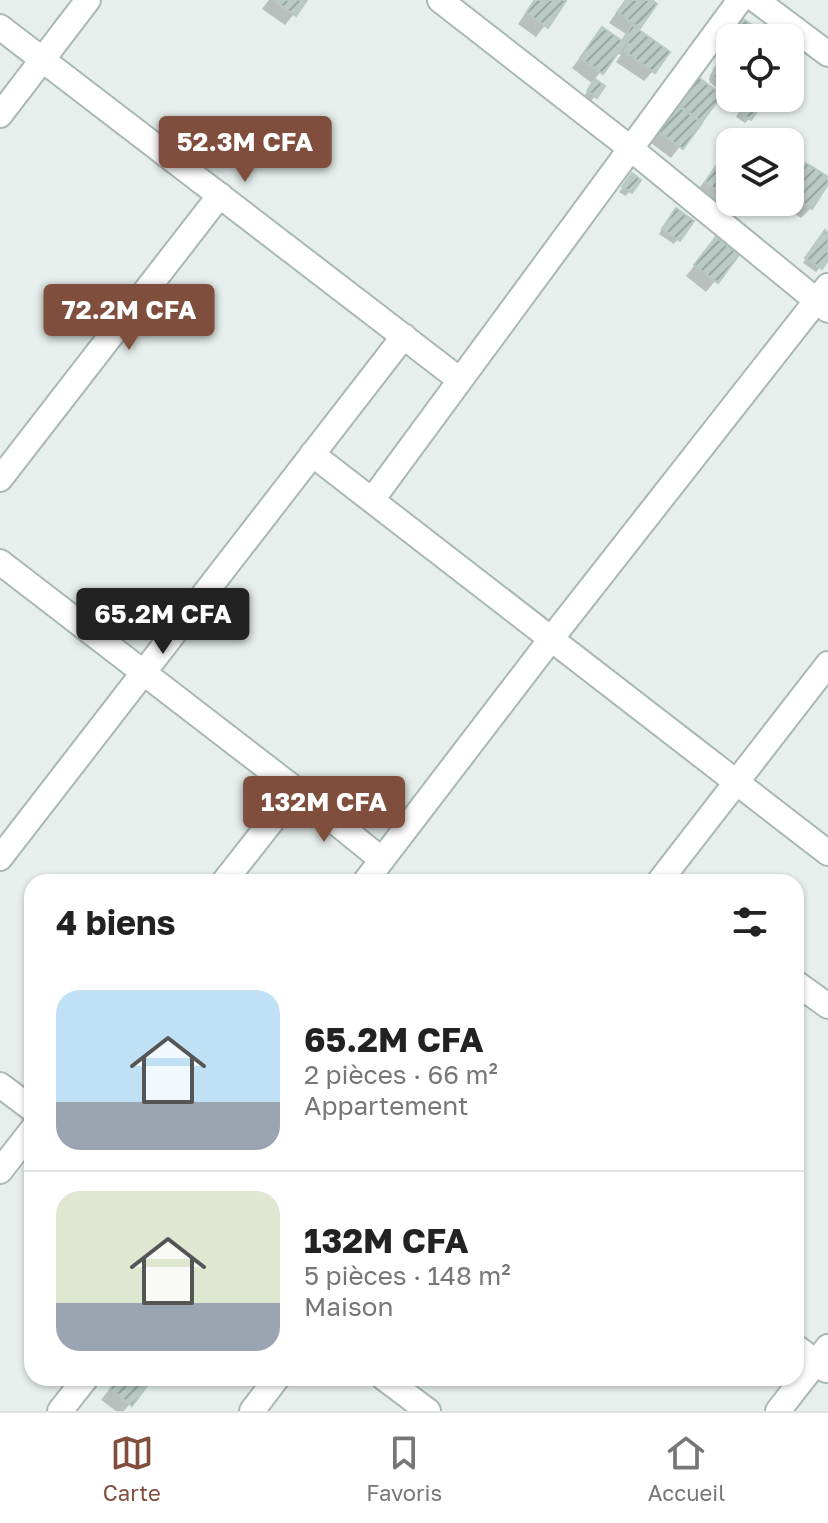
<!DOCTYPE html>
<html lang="fr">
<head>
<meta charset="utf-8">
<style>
  body { margin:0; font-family:"Golos Text",sans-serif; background:#f2f2f2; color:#222; height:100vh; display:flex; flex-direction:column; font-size:30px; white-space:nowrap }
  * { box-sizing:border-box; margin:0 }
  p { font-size:26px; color:#767676 }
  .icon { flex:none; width:44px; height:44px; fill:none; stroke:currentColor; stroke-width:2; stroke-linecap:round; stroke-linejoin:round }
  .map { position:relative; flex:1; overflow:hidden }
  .sheet { position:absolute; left:24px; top:874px; width:780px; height:512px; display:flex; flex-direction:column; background:#fff; border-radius:24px; box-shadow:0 2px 6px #0004 }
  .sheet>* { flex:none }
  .buttons { position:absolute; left:716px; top:24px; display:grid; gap:16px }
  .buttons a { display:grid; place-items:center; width:88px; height:88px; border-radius:16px; background:#fff; box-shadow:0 2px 6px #0004; font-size:40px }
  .price { position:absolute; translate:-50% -68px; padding:0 18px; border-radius:8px; background:#804e3d; color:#fff; font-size:26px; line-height:52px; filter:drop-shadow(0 2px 4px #0008) }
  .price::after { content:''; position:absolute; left:50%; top:48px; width:24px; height:18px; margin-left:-12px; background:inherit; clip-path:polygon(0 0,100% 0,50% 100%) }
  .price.active { background:#222; color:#fff }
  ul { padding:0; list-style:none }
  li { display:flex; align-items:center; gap:24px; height:200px; padding:0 32px }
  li+li { border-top:2px solid #e0e0e0 }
  li span { display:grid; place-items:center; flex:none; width:224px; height:160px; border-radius:24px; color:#555 }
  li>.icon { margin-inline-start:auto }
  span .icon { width:96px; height:96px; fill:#fffc; stroke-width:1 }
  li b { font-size:34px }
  h2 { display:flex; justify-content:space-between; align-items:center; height:96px; padding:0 32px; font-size:34px }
  .tab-bar { display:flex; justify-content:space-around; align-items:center; height:112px; border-top:2px solid #e0e0e0; background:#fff; font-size:22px; color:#767676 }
  .tab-bar a { display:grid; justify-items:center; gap:4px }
  .tab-bar .active { color:#804e3d }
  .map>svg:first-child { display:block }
  .shadow { fill:#0003 }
  .building { fill:url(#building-hatch); stroke:#b8c9c2; stroke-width:2 }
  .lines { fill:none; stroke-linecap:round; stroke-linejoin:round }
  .minor-casing { stroke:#a8b8b2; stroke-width:28 }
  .minor { stroke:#fff; stroke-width:24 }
</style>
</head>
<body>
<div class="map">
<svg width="828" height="1411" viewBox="0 0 828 1411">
  <defs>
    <pattern id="building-hatch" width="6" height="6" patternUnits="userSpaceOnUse" patternTransform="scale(2)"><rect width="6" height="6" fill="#bbcac4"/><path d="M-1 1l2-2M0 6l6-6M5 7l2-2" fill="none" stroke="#98a6a0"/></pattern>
  </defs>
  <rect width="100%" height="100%" fill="#e6efeb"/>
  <path class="shadow" d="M269,0H305L285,25L262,9Z
    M534,0L563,1L536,37L518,24Z
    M625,0H649L635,30L653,71L644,81L616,62L621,55L616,52L594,80L602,87L591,101L584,96L593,84L572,68L603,29L620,42L626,34L609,23Z
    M721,66L726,67L730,74L723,84L716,87L710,83L709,79L711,73Z
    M688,90L719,95L671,158L651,143Z
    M743,106L750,118L745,123L736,117Z
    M730,146V195L718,208L696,193Z
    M807,166L828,181L811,208L801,218L779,203L790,202V186Z
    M628,180H638L626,196L619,192Z
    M671,215L691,221L674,244L659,234Z
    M828,235V257L816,272L803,263L820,237Z
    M716,239L736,255L706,292L686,276Z
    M118,1378H151L124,1411H116L101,1400Z"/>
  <path class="building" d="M273,0H307L296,16Z
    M535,0H565L566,1L548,28L526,13Z
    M626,0H652L657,4L640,28L617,12Z
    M743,19L757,28L750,38H739L733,34Z
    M632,25L670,52L655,73L624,51L629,44L623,39Z
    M602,27L625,43L603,74L580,58Z
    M713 73a9 9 0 1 1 18 0a9 9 0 1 1-18 0Z
    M698,77L722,95L702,122L678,104Z
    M595,79L605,86L597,98L587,91Z
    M748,99L760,107L751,120L739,112Z
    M678,106L702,123L683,149L659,132Z
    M730,146V198L729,199L705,182Z
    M806,163L828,177V184L812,209L790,195V188Z
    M632,173L641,180L632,193L622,187Z
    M676,208L694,221L680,241L662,229Z
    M825,230L828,233V260L822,269L805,258Z
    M716,237L739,255L718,283L694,265Z
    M118,1378H153L132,1406L110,1389Z"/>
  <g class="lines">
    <defs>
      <path id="minor" d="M440,0L630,148L828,310
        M756,0L828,54
        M0,27L460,380
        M0,115L88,0
        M312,454L828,853
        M0,479L220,195
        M372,500L740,0
        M0,562L296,790L382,860
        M0,858L404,336
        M224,882L296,790
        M365,882L551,639L828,286
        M659,882L828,664
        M796,983L828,1006
        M0,1085L32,1109
        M0,1171L32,1130
        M796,1347L826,1370
        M384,1378L428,1411
        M60,1411L86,1378
        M252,1411L277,1378
        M778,1411L828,1347"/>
    </defs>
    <use href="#minor" class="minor-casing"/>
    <use href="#minor" class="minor"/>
  </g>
</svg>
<div class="buttons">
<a><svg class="icon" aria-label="locate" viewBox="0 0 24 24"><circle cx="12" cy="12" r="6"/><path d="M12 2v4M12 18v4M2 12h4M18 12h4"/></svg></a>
<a><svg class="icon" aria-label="layers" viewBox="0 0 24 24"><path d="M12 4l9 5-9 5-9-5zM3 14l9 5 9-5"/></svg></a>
</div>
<b class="price" style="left:245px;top:184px">52.3M CFA</b>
<b class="price" style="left:129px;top:352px">72.2M CFA</b>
<b class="price active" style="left:163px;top:656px">65.2M CFA</b>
<b class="price" style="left:324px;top:844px">132M CFA</b>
<section class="sheet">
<h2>4 biens<svg class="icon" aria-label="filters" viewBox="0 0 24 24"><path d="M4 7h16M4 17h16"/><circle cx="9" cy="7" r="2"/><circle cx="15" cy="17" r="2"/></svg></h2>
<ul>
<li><span style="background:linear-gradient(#bfe0f5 70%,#9aa5b1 0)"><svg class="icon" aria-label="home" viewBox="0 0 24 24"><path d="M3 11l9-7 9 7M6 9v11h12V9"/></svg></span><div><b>65.2M CFA</b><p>2 pièces · 66 m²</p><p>Appartement</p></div></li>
<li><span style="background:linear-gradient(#dfe7d0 70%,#9aa5b1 0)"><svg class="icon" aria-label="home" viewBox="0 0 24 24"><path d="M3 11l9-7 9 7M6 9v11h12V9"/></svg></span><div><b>132M CFA</b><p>5 pièces · 148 m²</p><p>Maison</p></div></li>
</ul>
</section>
</div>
<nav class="tab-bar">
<a class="active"><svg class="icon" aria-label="map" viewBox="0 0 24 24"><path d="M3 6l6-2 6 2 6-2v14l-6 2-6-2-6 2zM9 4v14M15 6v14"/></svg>Carte</a>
<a><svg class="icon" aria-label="saved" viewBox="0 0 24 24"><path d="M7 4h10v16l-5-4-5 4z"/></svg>Favoris</a>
<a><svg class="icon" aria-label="home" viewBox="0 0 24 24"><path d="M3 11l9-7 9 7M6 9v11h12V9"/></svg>Accueil</a>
</nav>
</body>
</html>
